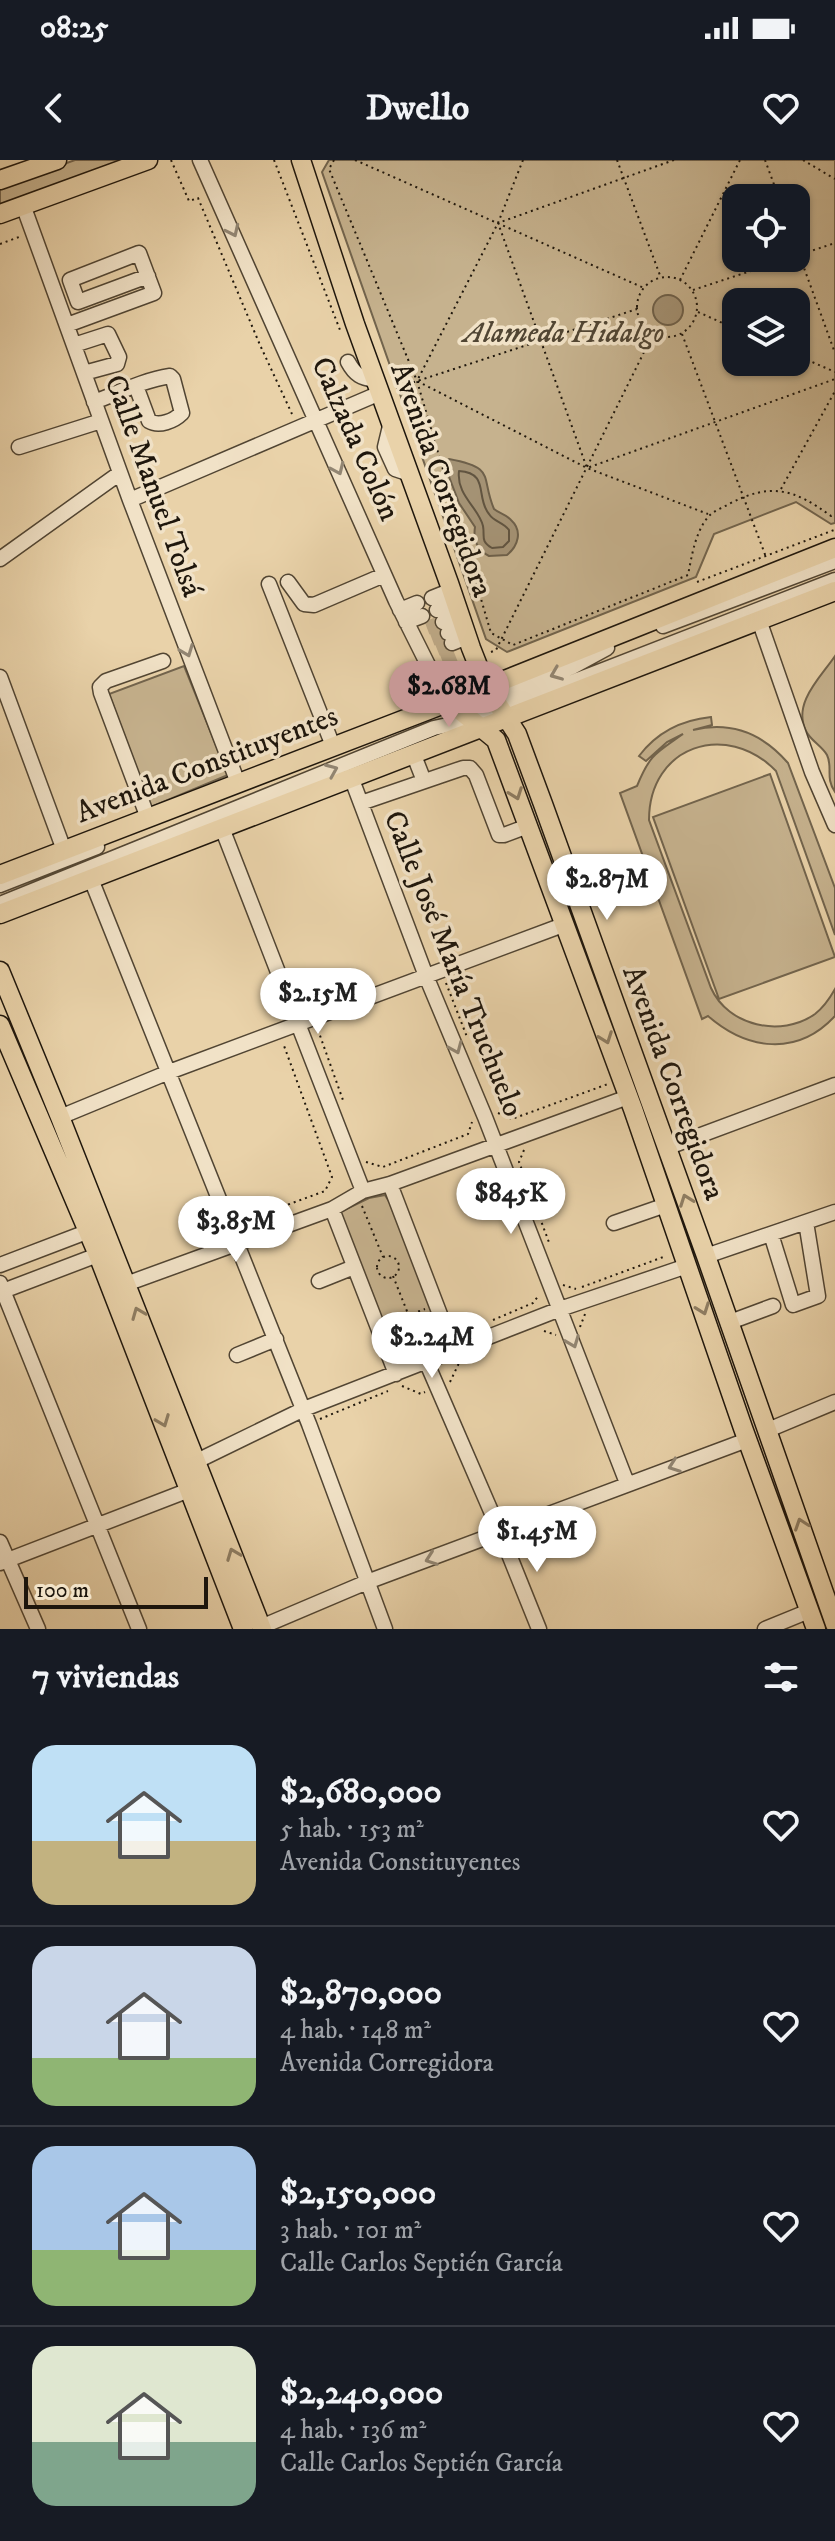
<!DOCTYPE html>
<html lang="es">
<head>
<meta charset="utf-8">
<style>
  body { margin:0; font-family:"IM FELL DW Pica",serif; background:#242831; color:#f1f3f6; height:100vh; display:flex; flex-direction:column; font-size:30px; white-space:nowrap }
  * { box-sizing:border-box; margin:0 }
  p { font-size:26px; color:#9ea1a6 }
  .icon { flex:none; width:44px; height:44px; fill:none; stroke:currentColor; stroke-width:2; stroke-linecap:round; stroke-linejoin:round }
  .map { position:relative; height:1469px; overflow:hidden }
  .side { display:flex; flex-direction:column; background:#171b24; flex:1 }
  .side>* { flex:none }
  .controls { position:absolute; left:722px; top:24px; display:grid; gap:16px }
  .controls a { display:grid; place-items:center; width:88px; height:88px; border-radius:16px; background:#171b24; box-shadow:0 2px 6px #0004; font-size:40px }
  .scale { position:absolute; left:24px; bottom:20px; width:184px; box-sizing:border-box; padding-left:8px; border:4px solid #1e160c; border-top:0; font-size:22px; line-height:28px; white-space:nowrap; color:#1e160c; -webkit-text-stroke:6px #f1e2c7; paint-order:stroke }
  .price { position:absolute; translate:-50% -68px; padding:0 18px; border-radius:28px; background:#fff; color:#222; font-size:26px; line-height:52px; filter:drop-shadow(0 2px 4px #0008) }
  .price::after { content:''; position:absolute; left:50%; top:48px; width:24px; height:18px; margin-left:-12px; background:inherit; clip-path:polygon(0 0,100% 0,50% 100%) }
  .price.selected { background:#c59692; color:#111 }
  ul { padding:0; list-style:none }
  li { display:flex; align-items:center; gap:24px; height:200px; padding:0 32px }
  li+li { border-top:2px solid #363941 }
  li span { display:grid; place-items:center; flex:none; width:224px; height:160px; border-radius:24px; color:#555 }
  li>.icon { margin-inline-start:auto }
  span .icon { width:96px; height:96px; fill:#fffc; stroke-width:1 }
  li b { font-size:34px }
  h2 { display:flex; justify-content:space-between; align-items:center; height:96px; padding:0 32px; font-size:34px }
  .status { display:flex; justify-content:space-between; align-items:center; height:56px; padding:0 40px; background:#171b24; direction:ltr }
  .status svg { height:22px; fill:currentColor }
  header { display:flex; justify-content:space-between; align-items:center; height:104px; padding:0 32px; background:#171b24; font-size:36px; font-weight:700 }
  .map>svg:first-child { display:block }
  .green { fill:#c6b28e; stroke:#72644d; stroke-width:2; fill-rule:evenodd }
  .water { fill:#a49274; stroke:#6e604a; stroke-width:2 }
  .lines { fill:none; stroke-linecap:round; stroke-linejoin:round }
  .shore { stroke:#615440; stroke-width:2 }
  .minor-tunnel { stroke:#c0ac8a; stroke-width:14; stroke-dasharray:14 7; stroke-linecap:butt }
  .minor-casing { stroke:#514533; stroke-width:17 }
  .major-casing { stroke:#1e160c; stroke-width:21 }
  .path { stroke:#1e160c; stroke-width:2; stroke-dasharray:2 4; stroke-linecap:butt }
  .minor { stroke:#f1e2c7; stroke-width:14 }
  .major { stroke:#e9d2a9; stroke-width:18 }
  .oneway { stroke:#928673 }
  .oneway2 { stroke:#8e7d62 }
  .labels { text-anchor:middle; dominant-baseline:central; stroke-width:7; stroke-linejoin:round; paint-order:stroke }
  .park-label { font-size:30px; font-style:italic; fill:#504533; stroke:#f1e2c7 }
  .street-label { font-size:30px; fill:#1e160c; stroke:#f1e2c7 }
</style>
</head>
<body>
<div class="status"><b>08:25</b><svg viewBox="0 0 49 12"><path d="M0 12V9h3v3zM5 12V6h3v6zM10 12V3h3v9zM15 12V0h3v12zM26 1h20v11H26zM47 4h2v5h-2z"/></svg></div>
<header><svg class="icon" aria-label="back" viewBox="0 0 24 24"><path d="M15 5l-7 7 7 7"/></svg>Dwello<svg class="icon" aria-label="heart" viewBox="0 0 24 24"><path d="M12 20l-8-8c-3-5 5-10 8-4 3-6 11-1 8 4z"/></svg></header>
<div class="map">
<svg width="835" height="1469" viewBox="0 0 835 1469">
  <rect width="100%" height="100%" fill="#e9d2a9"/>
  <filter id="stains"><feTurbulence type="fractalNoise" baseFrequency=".0025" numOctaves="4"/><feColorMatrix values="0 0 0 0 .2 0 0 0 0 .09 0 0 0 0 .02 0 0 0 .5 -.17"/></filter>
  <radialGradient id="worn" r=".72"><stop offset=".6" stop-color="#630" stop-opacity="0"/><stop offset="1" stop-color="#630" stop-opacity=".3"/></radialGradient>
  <path class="green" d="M75,0H126L0,45V27Z
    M329,0H835V363L831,364L796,342L714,374L696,417L507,492L486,479L322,12ZM736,38H796V98H736ZM736,142H796V202H736Z
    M835,496V632C825,618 833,607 827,595C822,586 810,580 806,571C792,543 821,517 835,496Z
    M184,506L228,615L151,647L109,534Z
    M711,557L712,565L693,570C731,561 763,574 788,603L835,728V775L776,611C726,560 649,586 649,660L711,828C728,866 781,878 815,854C824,847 830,838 835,829V856C797,897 747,890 708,856L702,859L620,633L637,626C650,594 656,593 683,574L667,582L646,601L639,596C657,572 682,560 711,557Z
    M770,614L835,797L719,839L653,657Z
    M385,1035L390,1043L446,1188L399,1207L336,1054L369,1038Z"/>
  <path class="water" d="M653 150a15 15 0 1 1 30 0a15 15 0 1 1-30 0Z
    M449,299C497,308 480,316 494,349C500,354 506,354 511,360C523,371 518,386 507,395L489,396C477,390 473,380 475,367L459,343L445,306V301Z"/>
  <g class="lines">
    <path class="shore" d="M459,311C490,313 475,337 489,354C494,362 503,362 509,370V381L503,387L492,388C480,381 485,377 483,366C479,348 456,335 459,311Z"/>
    <path class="minor-tunnel" d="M427,468L443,462
      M432,479L448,473
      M437,489L452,483
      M442,500L457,494"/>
    <defs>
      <path id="minor" d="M200,0L396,441L435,519L452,541
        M23,45L130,340L238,623
        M67,165L154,133L139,93L70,120L78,142L148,116
        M74,185L108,174L119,197L117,204L84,213
        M348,202C355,215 361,218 375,220
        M94,242C118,233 144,220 170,216L173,219L182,253C174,261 159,267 149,261L136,226
        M391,262L385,287L395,309L410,314
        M19,287L101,261
        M130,340L380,233
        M0,399L120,313
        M288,422L304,444L314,445L384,415
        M269,424L333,586
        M432,438L452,430
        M400,450L417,443
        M437,450L456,442
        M759,460L812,612L835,665
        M406,462L422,456
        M443,462L460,455
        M663,466L835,401
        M448,473L464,467
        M452,483L467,477
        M0,517L64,690
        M452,549L521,528L572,507L607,488
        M413,593L424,621
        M351,617L426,816L485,957L627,1323
        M361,643L463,608H470L476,615L499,675H504L528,666
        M148,658L101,533L100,527L106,521L163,501
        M222,668L363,1031
        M91,719L309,1264L385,1469
        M0,725L97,687
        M0,744L434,568L471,560L526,540L835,420
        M60,957L169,912L563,765
        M666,988L835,925
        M390,1024L454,1191
        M332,1049L396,1214
        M614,1063L666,1045
        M771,1074L793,1145L818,1136L806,1062
        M706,1096L835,1052
        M0,1105L97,1068
        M319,1121L354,1107
        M0,1123L139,1469
        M126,1124L332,1049L363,1031L390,1024L628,937
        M3,1131L108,1091
        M730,1162L773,1146
        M237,1195L276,1179
        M426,1201L500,1372L539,1469
        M768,1270L835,1242
        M189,1308L197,1301L304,1249L560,1149L687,1106
        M0,1382L38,1469
        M0,1403L197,1327
        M261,1467L367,1422L747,1280
        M765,1469L809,1451"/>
      <path id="major" d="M301,0L355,164L449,423L471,488L486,526L517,574L543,644L706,1096L835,1464
        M0,20L57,0
        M0,54L148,0
        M452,541L457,548L496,580L633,949L743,1268L816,1469
        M0,715L452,541L835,388
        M0,754L835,431
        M0,811L60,957L262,1469
        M0,865L98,1095L243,1469"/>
    </defs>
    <use href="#minor" class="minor-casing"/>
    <use href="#major" class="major-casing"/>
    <path class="path" d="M171,0L189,41L198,38L260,185L292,254
      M274,0L340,170
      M334,0L329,9L417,221L491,473L513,485L688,415C692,395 695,373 708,357C713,351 722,348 729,344C771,322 794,329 831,356L835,354
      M355,0L644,128
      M523,0L498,63L417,221L587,308L708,354
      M617,0L661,118
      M674,0L498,63L587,308L835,219
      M765,0L779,38
      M803,0L835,19
      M0,84L19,77
      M796,86L835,193
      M796,96L835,83
      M637 147a30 30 0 1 1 60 0a30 30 0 1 1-60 0Z
      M680,120L740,0
      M693,130L790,98
      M698,152L736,169
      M682,174L766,397
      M796,195L835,212
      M396,228L637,149
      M781,329L835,231
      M697,422L834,370
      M491,492L496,490L653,174
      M446,823L467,877
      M318,870L344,943
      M498,953L512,959L608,924
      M524,990L519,1002L550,1085
      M366,1002L383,1007L468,974L472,962
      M362,1046L383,1097
      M243,1061L325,1031L332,1017L283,883
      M377 1107a11 11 0 1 1 22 0a11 11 0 1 1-22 0Z
      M393,1116L422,1189
      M563,1125L576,1129
      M582,1127L666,1096
      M493,1160L533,1143L539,1135
      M390,1162L425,1149
      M580,1167L585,1154
      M544,1171L556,1175
      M450,1222L459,1203
      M402,1226L421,1234L425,1232
      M320,1259L388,1231"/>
    <use href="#minor" class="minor"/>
    <use href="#major" class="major"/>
  </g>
  <defs><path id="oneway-chevron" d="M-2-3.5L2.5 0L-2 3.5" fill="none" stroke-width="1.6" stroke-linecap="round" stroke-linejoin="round" transform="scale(2)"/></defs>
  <g class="oneway">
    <use href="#oneway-chevron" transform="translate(233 71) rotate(65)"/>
    <use href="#oneway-chevron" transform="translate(338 309) rotate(66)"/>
    <use href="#oneway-chevron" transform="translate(187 491) rotate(69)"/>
    <use href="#oneway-chevron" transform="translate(556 514) rotate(158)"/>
    <use href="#oneway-chevron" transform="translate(332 610) rotate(-23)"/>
    <use href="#oneway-chevron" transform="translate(456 888) rotate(67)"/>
    <use href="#oneway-chevron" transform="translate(573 1182) rotate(69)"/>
    <use href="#oneway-chevron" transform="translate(674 1306) rotate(160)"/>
    <use href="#oneway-chevron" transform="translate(431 1399) rotate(160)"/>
  </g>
  <g class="oneway2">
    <use href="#oneway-chevron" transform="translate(516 634) rotate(70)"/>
    <use href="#oneway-chevron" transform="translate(606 878) rotate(70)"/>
    <use href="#oneway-chevron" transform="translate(686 1040) rotate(-110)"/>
    <use href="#oneway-chevron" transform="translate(703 1149) rotate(70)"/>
    <use href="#oneway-chevron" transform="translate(138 1153) rotate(-112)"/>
    <use href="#oneway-chevron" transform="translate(163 1261) rotate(69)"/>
    <use href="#oneway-chevron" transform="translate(801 1364) rotate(-109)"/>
    <use href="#oneway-chevron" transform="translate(233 1394) rotate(-111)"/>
  </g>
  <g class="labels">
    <g class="park-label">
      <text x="564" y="173">Alameda Hidalgo</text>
    </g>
    <g class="street-label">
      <text transform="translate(355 279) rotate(66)">Calzada Colón</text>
      <text transform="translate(441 320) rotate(70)">Avenida Corregidora</text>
      <text transform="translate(153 326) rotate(70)">Calle Manuel Tolsá</text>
      <text transform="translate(207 605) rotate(-21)">Avenida Constituyentes</text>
      <text transform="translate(453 804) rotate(68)">Calle José María Truchuelo</text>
      <text transform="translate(673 923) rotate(70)">Avenida Corregidora</text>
    </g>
  </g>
  <rect width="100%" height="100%" filter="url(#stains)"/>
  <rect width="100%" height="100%" fill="url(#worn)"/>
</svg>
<div class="controls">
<a><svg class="icon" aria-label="locate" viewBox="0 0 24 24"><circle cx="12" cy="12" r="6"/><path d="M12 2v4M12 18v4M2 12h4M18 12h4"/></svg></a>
<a><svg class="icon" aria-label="layers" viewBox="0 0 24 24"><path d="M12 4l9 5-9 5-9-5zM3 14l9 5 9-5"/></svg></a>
</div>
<div class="scale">100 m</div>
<b class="price selected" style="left:449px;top:569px">$2.68M</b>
<b class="price" style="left:607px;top:762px">$2.87M</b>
<b class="price" style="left:318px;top:876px">$2.15M</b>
<b class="price" style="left:511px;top:1076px">$845K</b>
<b class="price" style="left:236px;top:1104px">$3.85M</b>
<b class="price" style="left:432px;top:1220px">$2.24M</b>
<b class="price" style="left:537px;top:1414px">$1.45M</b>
</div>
<section class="side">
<h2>7 viviendas<svg class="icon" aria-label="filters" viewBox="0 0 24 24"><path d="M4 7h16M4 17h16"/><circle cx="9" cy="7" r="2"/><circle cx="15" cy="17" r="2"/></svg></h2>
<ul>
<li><span style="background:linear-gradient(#bfe0f5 60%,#c2b280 0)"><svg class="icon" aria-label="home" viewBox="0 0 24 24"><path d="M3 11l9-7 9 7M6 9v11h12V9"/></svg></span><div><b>$2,680,000</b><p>5 hab. · 153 m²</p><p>Avenida Constituyentes</p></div><svg class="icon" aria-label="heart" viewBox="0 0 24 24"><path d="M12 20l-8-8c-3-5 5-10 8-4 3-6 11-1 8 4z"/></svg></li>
<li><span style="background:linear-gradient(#c9d6e8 70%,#8fb573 0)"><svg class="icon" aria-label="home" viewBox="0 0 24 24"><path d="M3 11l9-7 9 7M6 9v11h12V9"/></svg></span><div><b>$2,870,000</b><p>4 hab. · 148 m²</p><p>Avenida Corregidora</p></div><svg class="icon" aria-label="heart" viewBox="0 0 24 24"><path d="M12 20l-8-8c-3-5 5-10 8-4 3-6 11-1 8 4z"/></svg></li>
<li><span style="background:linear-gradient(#a9c7e8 65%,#8fb573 0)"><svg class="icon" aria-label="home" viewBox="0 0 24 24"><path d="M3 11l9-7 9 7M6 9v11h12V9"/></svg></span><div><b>$2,150,000</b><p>3 hab. · 101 m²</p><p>Calle Carlos Septién García</p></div><svg class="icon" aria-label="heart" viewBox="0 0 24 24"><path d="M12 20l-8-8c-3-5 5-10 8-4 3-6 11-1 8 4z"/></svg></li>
<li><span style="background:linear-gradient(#dfe7d0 60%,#7fa58c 0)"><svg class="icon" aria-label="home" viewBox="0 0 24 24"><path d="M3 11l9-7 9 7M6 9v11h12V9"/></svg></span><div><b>$2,240,000</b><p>4 hab. · 136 m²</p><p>Calle Carlos Septién García</p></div><svg class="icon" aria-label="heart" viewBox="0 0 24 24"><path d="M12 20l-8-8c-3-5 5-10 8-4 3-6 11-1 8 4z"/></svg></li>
</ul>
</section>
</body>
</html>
